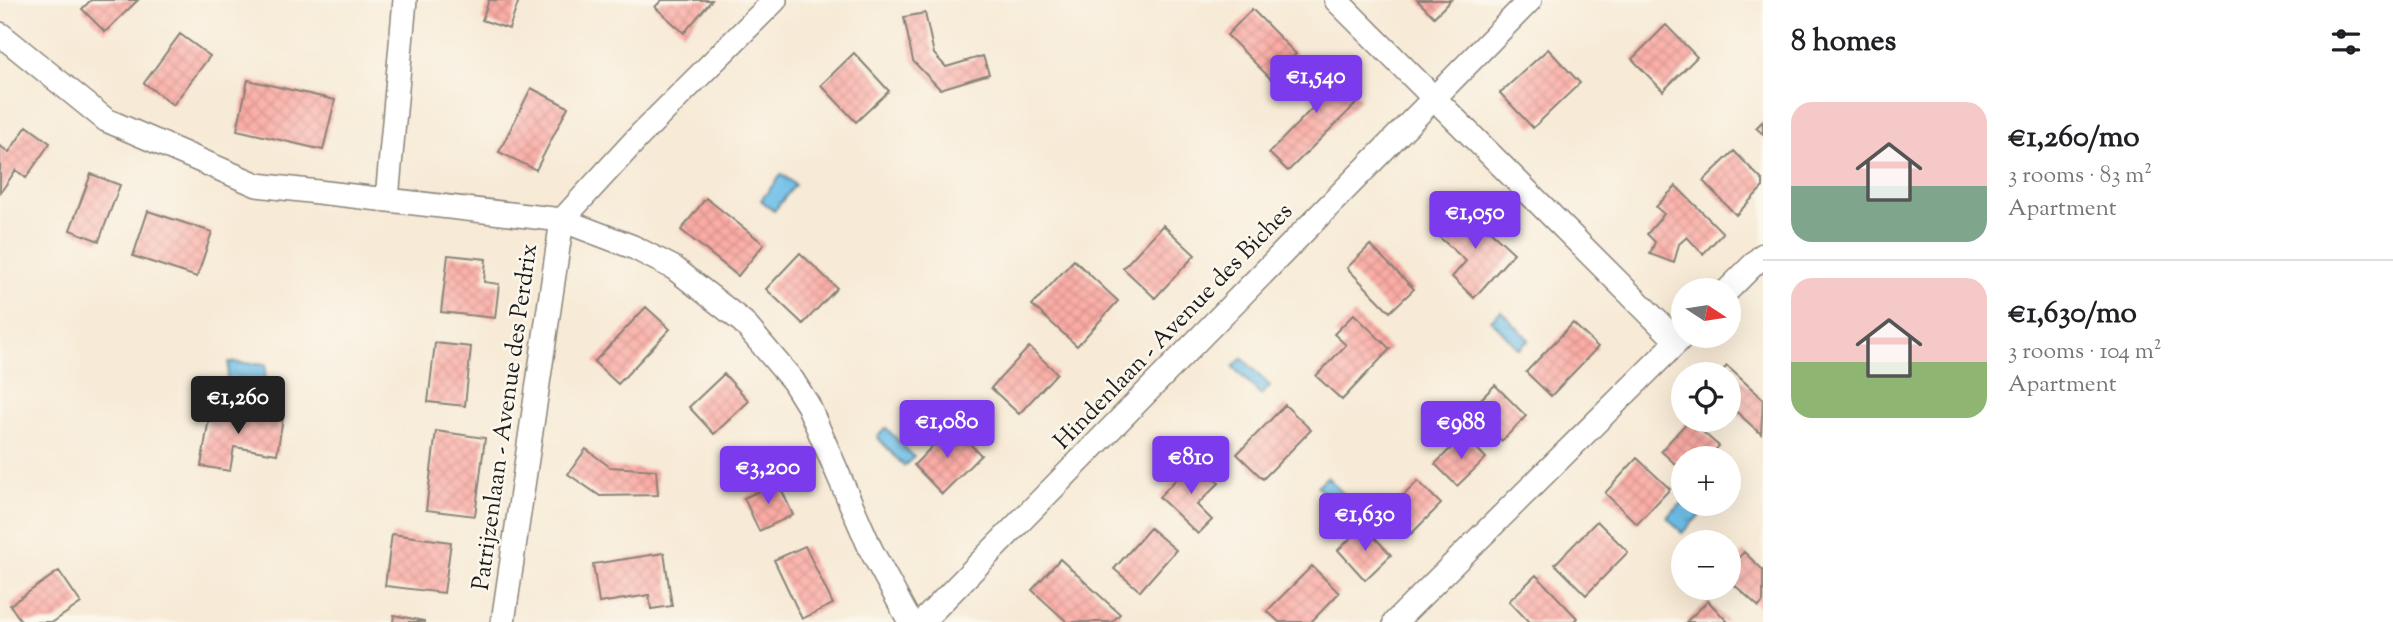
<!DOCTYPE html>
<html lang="en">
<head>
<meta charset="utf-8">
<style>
  body { margin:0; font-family:"Sorts Mill Goudy",serif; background:#f6f6f6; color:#202124; height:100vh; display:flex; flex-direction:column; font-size:26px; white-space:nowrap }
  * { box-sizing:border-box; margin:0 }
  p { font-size:23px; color:#757577 }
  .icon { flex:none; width:38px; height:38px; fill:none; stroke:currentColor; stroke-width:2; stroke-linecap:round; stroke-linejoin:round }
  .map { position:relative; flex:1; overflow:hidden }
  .side { display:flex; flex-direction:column; background:#fff; width:630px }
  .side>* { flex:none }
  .needle { width:46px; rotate:102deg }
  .tools { position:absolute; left:1671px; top:278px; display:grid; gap:14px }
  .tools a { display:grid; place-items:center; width:70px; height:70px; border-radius:50%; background:#fff; box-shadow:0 7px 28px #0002; font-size:35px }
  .price { position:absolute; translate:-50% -60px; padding:0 16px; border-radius:7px; background:#7c3aed; color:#fff; font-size:23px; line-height:46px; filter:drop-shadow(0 2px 4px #0008) }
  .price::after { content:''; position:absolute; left:50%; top:42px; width:21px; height:16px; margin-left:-10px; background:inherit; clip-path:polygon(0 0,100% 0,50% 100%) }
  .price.on { background:#222; color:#fff }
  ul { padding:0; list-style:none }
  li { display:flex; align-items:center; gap:21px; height:175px; padding:0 28px }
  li+li { border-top:2px solid #e0e0e0 }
  li span { display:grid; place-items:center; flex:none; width:196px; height:140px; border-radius:21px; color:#555 }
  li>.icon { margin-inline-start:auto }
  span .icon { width:84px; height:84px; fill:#fffc; stroke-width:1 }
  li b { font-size:30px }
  h2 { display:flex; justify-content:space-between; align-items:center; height:84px; padding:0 28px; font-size:30px }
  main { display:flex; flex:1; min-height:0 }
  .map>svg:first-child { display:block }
  .water { fill:url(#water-ripples); stroke:#456e82; stroke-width:2 }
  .building { fill:url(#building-cross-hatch) }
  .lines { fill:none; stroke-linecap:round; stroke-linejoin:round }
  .street-casing { stroke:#8a8379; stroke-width:26 }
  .street { stroke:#fff; stroke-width:23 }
  .labels { text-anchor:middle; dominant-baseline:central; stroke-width:5; stroke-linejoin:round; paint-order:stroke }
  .street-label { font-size:24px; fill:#1c1c1c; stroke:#fbf7ec }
</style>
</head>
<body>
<main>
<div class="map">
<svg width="1763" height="622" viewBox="0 0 1763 622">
  <defs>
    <pattern id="water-ripples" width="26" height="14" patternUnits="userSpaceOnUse" patternTransform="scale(1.75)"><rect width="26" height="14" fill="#6ebfe9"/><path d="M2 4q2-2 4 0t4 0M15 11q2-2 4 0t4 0" fill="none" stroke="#5fa4c7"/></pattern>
    <pattern id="building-cross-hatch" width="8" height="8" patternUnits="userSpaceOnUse" patternTransform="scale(1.75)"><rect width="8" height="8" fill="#faaca5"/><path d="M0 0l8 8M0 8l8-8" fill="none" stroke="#d6938d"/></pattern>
  </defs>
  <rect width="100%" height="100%" fill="#fbf7ec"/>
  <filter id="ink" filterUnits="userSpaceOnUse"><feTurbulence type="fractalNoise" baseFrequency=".0143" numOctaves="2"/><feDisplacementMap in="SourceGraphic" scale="14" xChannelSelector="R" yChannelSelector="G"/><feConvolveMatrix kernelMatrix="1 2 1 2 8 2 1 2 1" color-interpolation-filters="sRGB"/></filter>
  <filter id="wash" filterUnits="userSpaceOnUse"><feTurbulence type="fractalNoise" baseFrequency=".00686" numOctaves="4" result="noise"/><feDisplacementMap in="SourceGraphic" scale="28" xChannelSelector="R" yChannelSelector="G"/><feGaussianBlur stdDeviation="1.57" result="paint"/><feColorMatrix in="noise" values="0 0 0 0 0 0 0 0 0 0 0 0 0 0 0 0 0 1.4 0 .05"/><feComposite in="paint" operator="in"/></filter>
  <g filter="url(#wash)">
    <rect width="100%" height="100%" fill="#f7ead6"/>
    <path class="water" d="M782,174L795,185L774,211L761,200Z
      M1501,311L1529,340L1519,349L1491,320Z
      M1242,358L1270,386L1261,395L1233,367Z
      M229,362L266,365L264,385L227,382Z
      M886,428L914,457L904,466L877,437Z
      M1327,477L1355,506L1346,515L1317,486Z
      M1683,501L1684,504H1703L1707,508L1682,533L1667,517Z"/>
    <g id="blocks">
      <path class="building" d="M91,0H138L105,32L82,9Z
        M489,0H519L509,29L482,20Z
        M662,0H712L684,33L655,7Z
        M1417,0H1451L1434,17Z
        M1252,9L1296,54L1271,79L1227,35Z
        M925,13L934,54L946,67L983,56L989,74L940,89L913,61L904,17Z
        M1666,25L1697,57L1663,91L1632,59Z
        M180,34L210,56L173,105L144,83Z
        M1548,49L1580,83L1533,128L1500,93Z
        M854,53L889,91L856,122L821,85Z
        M1321,60L1361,99L1288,171L1269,153L1321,99L1302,80Z
        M248,80L335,100L323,150L237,130Z
        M531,88L568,107L536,170L499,152Z
        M1763,121V134L1756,128Z
        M27,126L50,143L26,178L16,170L0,193V146L9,152Z
        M1734,151L1763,181V187L1736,215L1703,181Z
        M91,174L120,185L99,241L70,230Z
        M1676,186L1723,233L1703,254L1687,237L1679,244L1674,263L1650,254L1655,242L1647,234L1664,214L1656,207Z
        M706,198L764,244L738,276L681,230Z
        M1463,206L1514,253L1474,298L1452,277L1466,261L1437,235Z
        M148,211L212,232L197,277L133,256Z
        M1163,225L1195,255L1155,298L1123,268Z
        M1370,245L1414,289L1390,312L1347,268Z
        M800,253L837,288L803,324L766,289Z
        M448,255L486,259L484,282L499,284L495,318L441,312Z
        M1074,260L1118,301L1077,346L1032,305Z
        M646,307L670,329L618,384L594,362Z
        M1354,314L1390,349L1342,400L1316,376L1346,345L1334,334Z
        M1573,323L1598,347L1551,396L1526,372Z
        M435,343L471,347L465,406L428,402Z
        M1029,347L1057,373L1019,414L991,388Z
        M1727,366L1763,399L1761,434L1729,405V374H1719Z
        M724,374L749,401L714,434L689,407Z
        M1495,385L1526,416L1502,441L1470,410Z
        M1285,405L1311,430L1263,479L1237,454Z
        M211,406L283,418L277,454L234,447L230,471L201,466Z
        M1689,420L1719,446L1707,458H1684V472L1661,451Z
        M952,426L981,455L942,494L914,465Z
        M436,431L485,438L475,516L426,510Z
        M1464,435L1486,458L1457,486L1435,464Z
        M586,449L610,467L656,470L658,495L600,496L568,474Z
        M1637,458L1670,489L1637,524L1605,493Z
        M1195,460L1219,483L1197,505L1212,520L1198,534L1159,497Z
        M1418,481L1441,504L1411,534L1388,511Z
        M778,482L793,515L759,531L744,498Z
        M1597,521L1628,552L1586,595L1555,564Z
        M1364,526L1391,555L1365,580L1338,550Z
        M1150,528L1176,550L1140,591L1114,569Z
        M392,534L451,542L444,593L385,586Z
        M805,546L833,604L802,619L774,560Z
        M1744,552L1763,570V602L1759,607L1729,580V568Z
        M664,553L672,606L651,609L649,595L599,603L593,564Z
        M1060,559L1120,614L1112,622H1067L1032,590Z
        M1312,566L1339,593L1311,622H1279L1267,611Z
        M59,571L81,603L53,622H22L10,605Z
        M1536,575L1577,618L1573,622H1529L1509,601Z
        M1708,601L1728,622H1686Z
        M394,615L424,621V622H393Z"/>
    </g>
  </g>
  <g filter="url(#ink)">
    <use href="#blocks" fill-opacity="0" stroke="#8a8379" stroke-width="2"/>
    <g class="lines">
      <defs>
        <path id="street" d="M1336,0L1677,341
          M0,34L106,120L257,185L562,220L633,247L674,268L743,322L793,381L808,405L871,550L910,622
          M387,199L405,0
          M562,220L641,134L775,0
          M1728,290L1763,255
          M503,622L562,220
          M922,622L1530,0
          M1395,622L1684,335"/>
      </defs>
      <use href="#street" class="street-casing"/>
      <use href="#street" class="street"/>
    </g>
  </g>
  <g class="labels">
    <g class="street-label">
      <text transform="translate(1174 327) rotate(-46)">Hindenlaan - Avenue des Biches</text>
      <text transform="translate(506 417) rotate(-82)">Patrijzenlaan - Avenue des Perdrix</text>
    </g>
  </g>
</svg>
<div class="tools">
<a><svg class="needle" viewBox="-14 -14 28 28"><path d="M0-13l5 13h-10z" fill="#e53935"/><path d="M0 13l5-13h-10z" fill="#757577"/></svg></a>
<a><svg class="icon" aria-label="locate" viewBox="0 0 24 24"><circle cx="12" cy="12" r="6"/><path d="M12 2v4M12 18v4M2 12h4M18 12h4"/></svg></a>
<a>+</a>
<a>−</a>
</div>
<b class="price" style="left:1316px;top:115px">€1,540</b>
<b class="price" style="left:1475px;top:251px">€1,050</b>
<b class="price on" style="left:238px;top:436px">€1,260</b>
<b class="price" style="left:947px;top:460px">€1,080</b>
<b class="price" style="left:1461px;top:461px">€988</b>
<b class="price" style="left:1191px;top:496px">€810</b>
<b class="price" style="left:768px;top:506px">€3,200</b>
<b class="price" style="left:1365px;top:553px">€1,630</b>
</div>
<section class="side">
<h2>8 homes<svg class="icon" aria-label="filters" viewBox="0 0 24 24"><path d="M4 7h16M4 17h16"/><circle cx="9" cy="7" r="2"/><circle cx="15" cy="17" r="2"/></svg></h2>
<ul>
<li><span style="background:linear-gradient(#f6c9c9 60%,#7fa58c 0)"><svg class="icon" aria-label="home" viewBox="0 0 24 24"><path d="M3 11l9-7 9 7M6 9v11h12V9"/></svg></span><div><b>€1,260/mo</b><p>3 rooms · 83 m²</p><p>Apartment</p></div></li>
<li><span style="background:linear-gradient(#f6c9c9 60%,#8fb573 0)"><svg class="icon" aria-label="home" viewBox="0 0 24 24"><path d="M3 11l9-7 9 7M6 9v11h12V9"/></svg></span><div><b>€1,630/mo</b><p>3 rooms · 104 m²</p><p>Apartment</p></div></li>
</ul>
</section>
</main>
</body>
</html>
